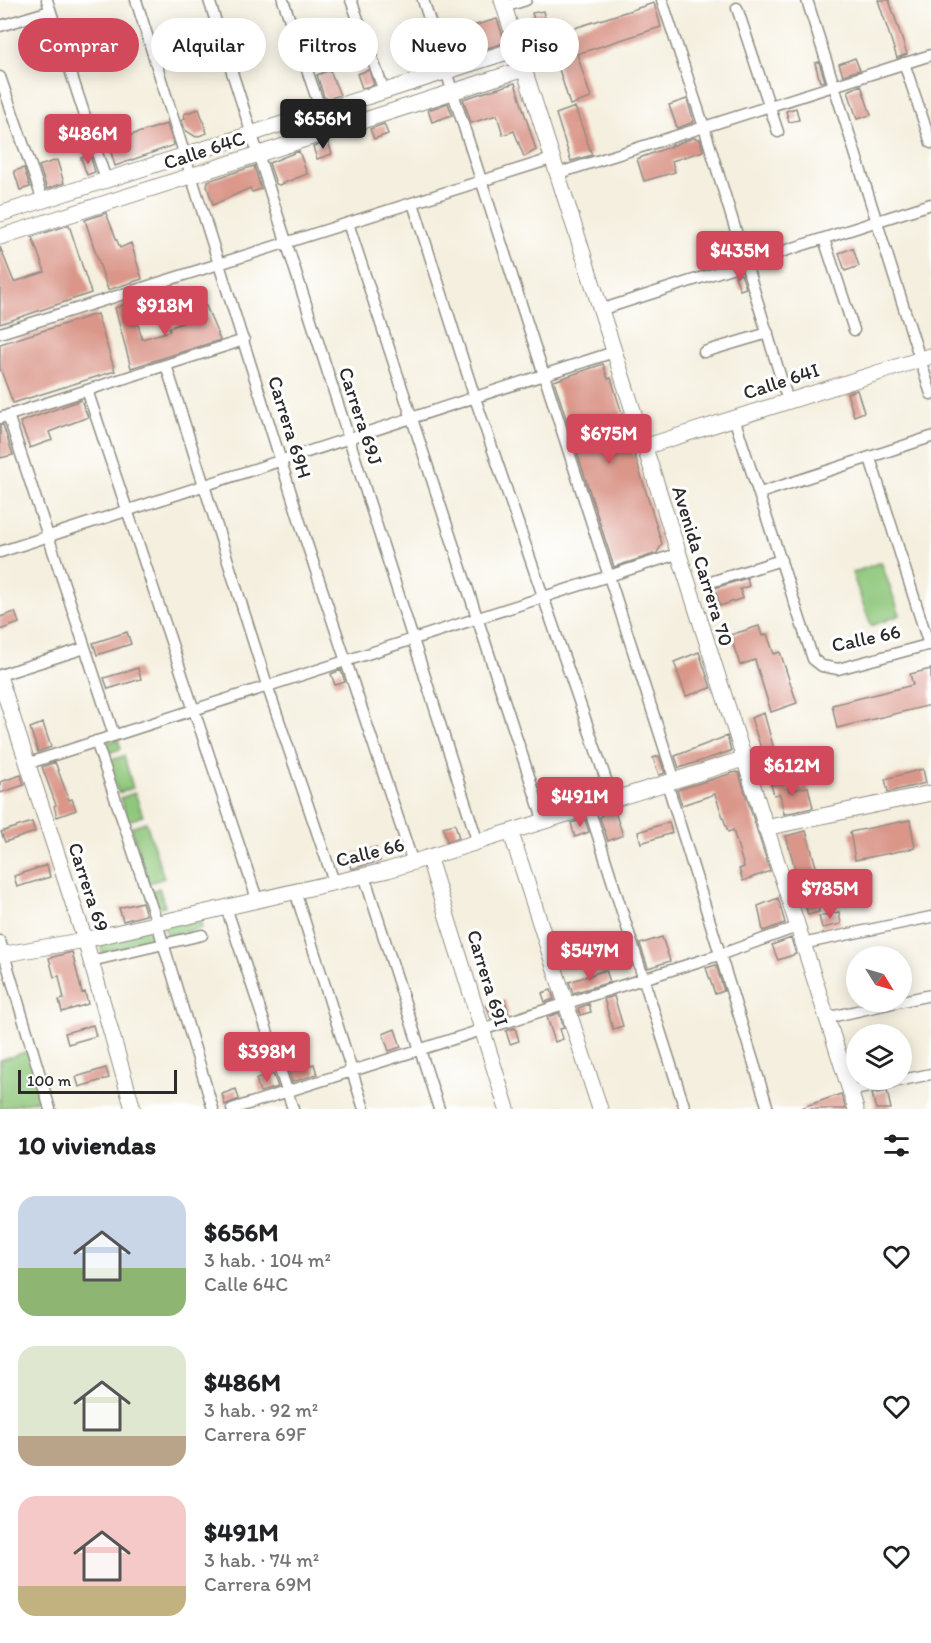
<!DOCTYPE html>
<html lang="es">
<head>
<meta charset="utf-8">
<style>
  body { margin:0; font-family:Itim,sans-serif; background:#f2f2f2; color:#202124; height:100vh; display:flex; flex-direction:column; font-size:22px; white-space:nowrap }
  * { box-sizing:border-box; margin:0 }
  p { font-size:20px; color:#757577 }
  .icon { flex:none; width:33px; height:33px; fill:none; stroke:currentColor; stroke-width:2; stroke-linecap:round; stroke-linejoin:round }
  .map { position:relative; height:1109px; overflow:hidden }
  .drawer { display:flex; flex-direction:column; background:#fff; flex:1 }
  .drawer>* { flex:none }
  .guide { position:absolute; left:18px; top:18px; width:600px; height:54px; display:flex; gap:12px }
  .needle { width:39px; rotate:127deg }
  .buttons { position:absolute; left:846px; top:946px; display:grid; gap:12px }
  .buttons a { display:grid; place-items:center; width:66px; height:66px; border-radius:50%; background:#fff; box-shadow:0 3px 15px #0003; font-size:30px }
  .scale { position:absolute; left:18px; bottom:15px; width:159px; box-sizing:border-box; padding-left:6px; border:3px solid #2b2b2b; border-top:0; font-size:16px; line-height:21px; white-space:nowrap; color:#2b2b2b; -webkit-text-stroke:4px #fff; paint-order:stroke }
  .price { position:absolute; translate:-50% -51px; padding:0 14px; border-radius:6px; background:#d1495b; color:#fff; font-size:20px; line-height:39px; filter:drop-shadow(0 2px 3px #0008) }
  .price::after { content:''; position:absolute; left:50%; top:36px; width:18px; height:14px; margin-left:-9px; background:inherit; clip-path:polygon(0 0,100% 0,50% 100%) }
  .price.current { background:#222; color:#fff }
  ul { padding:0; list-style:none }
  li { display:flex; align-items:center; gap:18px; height:150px; padding:0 18px }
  li span { display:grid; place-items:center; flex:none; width:168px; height:120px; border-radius:18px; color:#555 }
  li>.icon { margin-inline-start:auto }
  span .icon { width:72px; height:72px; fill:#fffc; stroke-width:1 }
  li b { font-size:26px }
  h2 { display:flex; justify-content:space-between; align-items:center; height:72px; padding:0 18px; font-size:26px }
  .chip { padding:0 21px; border-radius:27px; background:#fff; box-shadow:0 3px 15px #0003; font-size:21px; line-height:54px }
  .chip.current { background:#d1495b; color:#fff }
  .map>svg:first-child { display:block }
  .green { fill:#8fc77b; stroke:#5d7953; stroke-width:1.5 }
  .building { fill:#da9689 }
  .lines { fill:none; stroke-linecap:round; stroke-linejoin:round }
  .street-casing { stroke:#908d84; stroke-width:13 }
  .secondary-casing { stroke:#908d84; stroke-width:17 }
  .street { stroke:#fff; stroke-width:10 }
  .secondary { stroke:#fff; stroke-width:15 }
  .labels { text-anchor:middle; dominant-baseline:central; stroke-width:6; stroke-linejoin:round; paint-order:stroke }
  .street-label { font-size:20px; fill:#2b2b2b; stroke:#fff }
</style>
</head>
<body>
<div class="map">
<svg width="931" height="1109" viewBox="0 0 931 1109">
  <rect width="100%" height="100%" fill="#fff"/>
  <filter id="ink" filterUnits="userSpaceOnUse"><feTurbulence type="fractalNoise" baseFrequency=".0167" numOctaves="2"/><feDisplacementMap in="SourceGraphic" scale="12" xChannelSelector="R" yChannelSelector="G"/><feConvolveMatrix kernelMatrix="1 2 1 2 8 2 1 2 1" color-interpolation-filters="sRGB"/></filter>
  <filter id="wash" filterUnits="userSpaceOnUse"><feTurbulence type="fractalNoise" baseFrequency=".008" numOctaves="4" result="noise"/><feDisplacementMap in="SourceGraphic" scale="24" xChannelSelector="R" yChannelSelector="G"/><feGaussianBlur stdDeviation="1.35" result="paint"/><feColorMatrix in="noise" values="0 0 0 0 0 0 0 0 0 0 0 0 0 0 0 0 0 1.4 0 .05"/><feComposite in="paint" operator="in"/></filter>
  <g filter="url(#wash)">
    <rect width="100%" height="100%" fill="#f4efde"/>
    <path class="green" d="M881,562L900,615L871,626L852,573Z
      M118,739L121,749L105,754L102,744Z
      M124,756L133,788L118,793L108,761Z
      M135,793L143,816L128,821L120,798Z
      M146,822L164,878L149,883L131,827Z
      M159,888L165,906L157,908L152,891Z
      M199,916L202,928L167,936L164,925Z
      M154,927L157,938L102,953L99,941Z
      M29,1051L42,1099L0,1109V1060Z"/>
    <g id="blocks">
      <path class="building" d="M878,0H889L907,54L897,58Z
        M654,3L661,27L577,54L591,98L570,105L549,36Z
        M543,11L548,32L538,35L532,13Z
        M497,19L504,39L501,44L450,60L442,35Z
        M428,41L436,65L428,67L420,43Z
        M855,58L860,70L843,75L839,64Z
        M819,62L825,81L820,82L815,63Z
        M330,70L340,95L328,99L324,97L317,75Z
        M369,70L374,85L362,88L357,74Z
        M515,83L536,150L524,157L514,131L503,135L497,115L471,123L463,99Z
        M861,85L871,115L857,119L848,91Z
        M687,99L694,122L677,128L669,105Z
        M448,103L452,115L432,122L428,110Z
        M575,107L592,155L571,161L556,114Z
        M796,108L799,120L789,122L786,111Z
        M199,109L207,133L196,137L185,130L182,120L185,119L184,114Z
        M167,124L174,145L115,166L108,142Z
        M384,124L388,134L374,139L370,129Z
        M693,138L700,139L703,151L672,161L675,172L644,181L637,159Z
        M328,142L332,154L317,159L313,147Z
        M299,151L307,174L279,185L276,184L269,163Z
        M90,155L95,172L87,175L81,158Z
        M57,160L64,183L47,189L39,166Z
        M254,166L261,189L252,192L250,188L213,205L207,186L208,181Z
        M24,168L30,187L20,190L14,171Z
        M106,213L120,248L131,243L142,279L108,290L85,220Z
        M69,225L91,293L0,324V247L14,282L45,272L32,237Z
        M853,248L859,266L845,271L839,253Z
        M741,274L746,288L740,290L735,276Z
        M126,304L138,324L142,339L170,331L169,328L199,316L196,309L206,306L220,340L131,368L115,308Z
        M97,314L115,371L13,403L0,368V344Z
        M603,364L608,379L611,378L662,544L657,553L614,567L554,381Z
        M857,390L864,412L854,416L847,393Z
        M81,400L88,417L49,432L52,440L30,448L20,422Z
        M0,425H3L13,455L0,458Z
        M747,578L749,586L740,589L743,598L720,606L715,588Z
        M15,612L19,623L0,630V617Z
        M759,626L762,636L767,634L774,654L780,652L797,703L771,712L755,660L740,665L730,635Z
        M127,632L131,644L97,655L93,643Z
        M699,652L711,688L686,696L674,662Z
        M138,668L141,679L108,689L104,678Z
        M931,669V705L837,728L832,705L913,685L910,674Z
        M341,670L345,682L335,685L331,674Z
        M764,713L775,753L764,757L751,718Z
        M43,723L51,747L38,752L30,728Z
        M727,736L731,751L679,768L675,756Z
        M659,756L665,773L659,775L653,758Z
        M55,762L69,800L72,799L76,810L57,817L54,806L56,805L42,767Z
        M923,769L926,783L888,792L885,779Z
        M736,772L739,773L770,871L743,881L739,869L744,867L733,830L728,832L715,794L682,805L677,790Z
        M21,775L24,785L0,793V782Z
        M786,777L789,791L808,787L813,808L784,814L780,794L774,795L770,781Z
        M599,782L603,793L548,810L545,800Z
        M614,809L623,835L608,841L600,818L602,814Z
        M582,820H585L589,832L575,837L571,823Z
        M910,820L915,848L855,860L850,832Z
        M32,822L35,832L5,842L1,832Z
        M669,822L672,833L641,843L638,832Z
        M455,824L459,838L447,841L443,827Z
        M806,831L823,891L815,893L819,912L808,915L786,836Z
        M376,848L380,861L351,869L347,855Z
        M47,865L50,877L17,887L14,876Z
        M778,898L785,923L763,931L758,906Z
        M142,902L146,915L123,921L119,908Z
        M839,912L841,924L822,928L819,916Z
        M662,937L670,961L648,968L640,944Z
        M791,938L796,954L778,960L772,945Z
        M72,952L82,993L85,992L88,1004L62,1012L59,1000L64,999L59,976L54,977L49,958Z
        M716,965L724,991L715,994L706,968Z
        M606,970L610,982L573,993L569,982Z
        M551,990L554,999L545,1002L542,993Z
        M614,996L623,1026L613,1029L604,999Z
        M505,1000L509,1014L491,1019L487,1006Z
        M589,1004L591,1012L580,1015L578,1008Z
        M559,1013L564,1028L560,1029L563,1039L555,1042L547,1017Z
        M93,1025L96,1036L68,1044L65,1033Z
        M515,1028L519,1041L510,1044L506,1031Z
        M395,1029L401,1047L389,1051L383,1034Z
        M314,1064L317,1074L292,1082L289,1072Z
        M106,1068L109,1078L79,1087L76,1077Z
        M273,1074L278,1087L260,1092L256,1079Z
        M236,1089L239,1099L225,1105L222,1094Z
        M887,1091L891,1109H876L872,1094Z
        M841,1094L846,1109H801L800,1108Z"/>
    </g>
  </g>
  <g filter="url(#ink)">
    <use href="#blocks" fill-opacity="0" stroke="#908d84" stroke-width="1.5"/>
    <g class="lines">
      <defs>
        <path id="street" d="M47,0L106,180
          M136,0L306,541L413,863
          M209,0L478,843
          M283,0L321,111
          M351,0L384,91
          M423,0L675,781
          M662,0L704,127L788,401
          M807,0L931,394
          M504,7L526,0
          M737,8L778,132
          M0,26L50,11
          M904,63L931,143
          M0,77L43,201
          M556,174L931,55
          M413,203L475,398L613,800
          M348,223L544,822
          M824,239L854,330
          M600,310L931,204
          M0,333L551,159
          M704,352L768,333
          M166,365L267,685L334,882
          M87,390L257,899
          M8,415L114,735
          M0,418L244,340
          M734,418L813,659L822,666L838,669L931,644
          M870,458L929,645
          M760,493L931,437
          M0,552L614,352
          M714,581L781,560
          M0,675L85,648
          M96,741L157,923L213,1109
          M26,764L677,554
          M667,783L768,1109
          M589,808L685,1109
          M364,875L439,1109
          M295,891L364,1109
          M226,907L293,1109
          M0,941L50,1109
          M802,944L931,917
          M91,961L202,935
          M902,1001L931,995
          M826,1018L897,1002
          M850,1091L931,1074
          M232,1109L722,954L797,927"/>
        <path id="secondary" d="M502,0L856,1109
          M0,214L517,49
          M0,237L524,69
          M644,447L931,356
          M0,679L85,940L133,1109
          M765,828L931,793
          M511,833L600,1109
          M429,859L507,1109
          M0,955L85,940L388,870L743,759"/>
      </defs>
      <use href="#street" class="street-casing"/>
      <use href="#secondary" class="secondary-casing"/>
      <use href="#street" class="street"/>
      <use href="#secondary" class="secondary"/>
    </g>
  </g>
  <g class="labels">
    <g class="street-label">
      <text transform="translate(204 150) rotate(-18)">Calle 64C</text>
      <text transform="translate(781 381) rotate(-18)">Calle 64I</text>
      <text transform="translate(361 416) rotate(72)">Carrera 69J</text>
      <text transform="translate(290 427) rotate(73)">Carrera 69H</text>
      <text transform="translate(703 566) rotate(73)">Avenida Carrera 70</text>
      <text transform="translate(866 638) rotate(-12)">Calle 66</text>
      <text transform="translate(370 852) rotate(-14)">Calle 66</text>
      <text transform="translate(89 887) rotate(72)">Carrera 69</text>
      <text transform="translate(488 978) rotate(73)">Carrera 69I</text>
    </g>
  </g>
</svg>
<div class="buttons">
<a><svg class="needle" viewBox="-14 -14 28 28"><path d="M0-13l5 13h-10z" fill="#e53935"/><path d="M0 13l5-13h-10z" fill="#757577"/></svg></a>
<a><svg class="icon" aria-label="layers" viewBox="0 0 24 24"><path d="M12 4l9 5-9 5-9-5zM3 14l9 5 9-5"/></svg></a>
</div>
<div class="scale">100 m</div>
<b class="price current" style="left:323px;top:150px">$656M</b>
<b class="price" style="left:88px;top:165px">$486M</b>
<b class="price" style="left:740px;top:282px">$435M</b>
<b class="price" style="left:165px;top:337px">$918M</b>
<b class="price" style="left:609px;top:465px">$675M</b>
<b class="price" style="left:792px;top:797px">$612M</b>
<b class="price" style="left:580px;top:828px">$491M</b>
<b class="price" style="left:830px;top:920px">$785M</b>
<b class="price" style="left:590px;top:982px">$547M</b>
<b class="price" style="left:267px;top:1083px">$398M</b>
<div class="guide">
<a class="chip current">Comprar</a>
<a class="chip">Alquilar</a>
<a class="chip">Filtros</a>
<a class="chip">Nuevo</a>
<a class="chip">Piso</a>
</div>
</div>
<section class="drawer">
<h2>10 viviendas<svg class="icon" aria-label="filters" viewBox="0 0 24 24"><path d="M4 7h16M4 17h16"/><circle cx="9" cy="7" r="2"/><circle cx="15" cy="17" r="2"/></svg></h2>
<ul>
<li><span style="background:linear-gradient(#c9d6e8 60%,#8fb573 0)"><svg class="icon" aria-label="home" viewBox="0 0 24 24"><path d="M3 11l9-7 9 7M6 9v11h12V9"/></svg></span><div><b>$656M</b><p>3 hab. · 104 m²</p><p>Calle 64C</p></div><svg class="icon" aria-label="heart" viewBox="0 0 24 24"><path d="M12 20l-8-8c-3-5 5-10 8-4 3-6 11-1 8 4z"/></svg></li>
<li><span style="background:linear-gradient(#dfe7d0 75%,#b9a48a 0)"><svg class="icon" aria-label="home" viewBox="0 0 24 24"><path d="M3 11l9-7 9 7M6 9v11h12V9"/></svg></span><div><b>$486M</b><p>3 hab. · 92 m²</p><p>Carrera 69F</p></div><svg class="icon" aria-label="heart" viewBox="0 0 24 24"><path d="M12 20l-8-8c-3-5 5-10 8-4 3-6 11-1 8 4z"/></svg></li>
<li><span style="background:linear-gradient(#f6c9c9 75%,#c2b280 0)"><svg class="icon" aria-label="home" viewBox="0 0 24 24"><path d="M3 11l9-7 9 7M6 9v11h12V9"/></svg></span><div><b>$491M</b><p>3 hab. · 74 m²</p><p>Carrera 69M</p></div><svg class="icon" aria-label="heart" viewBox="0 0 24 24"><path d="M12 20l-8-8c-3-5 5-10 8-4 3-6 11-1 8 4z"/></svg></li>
</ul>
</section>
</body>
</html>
